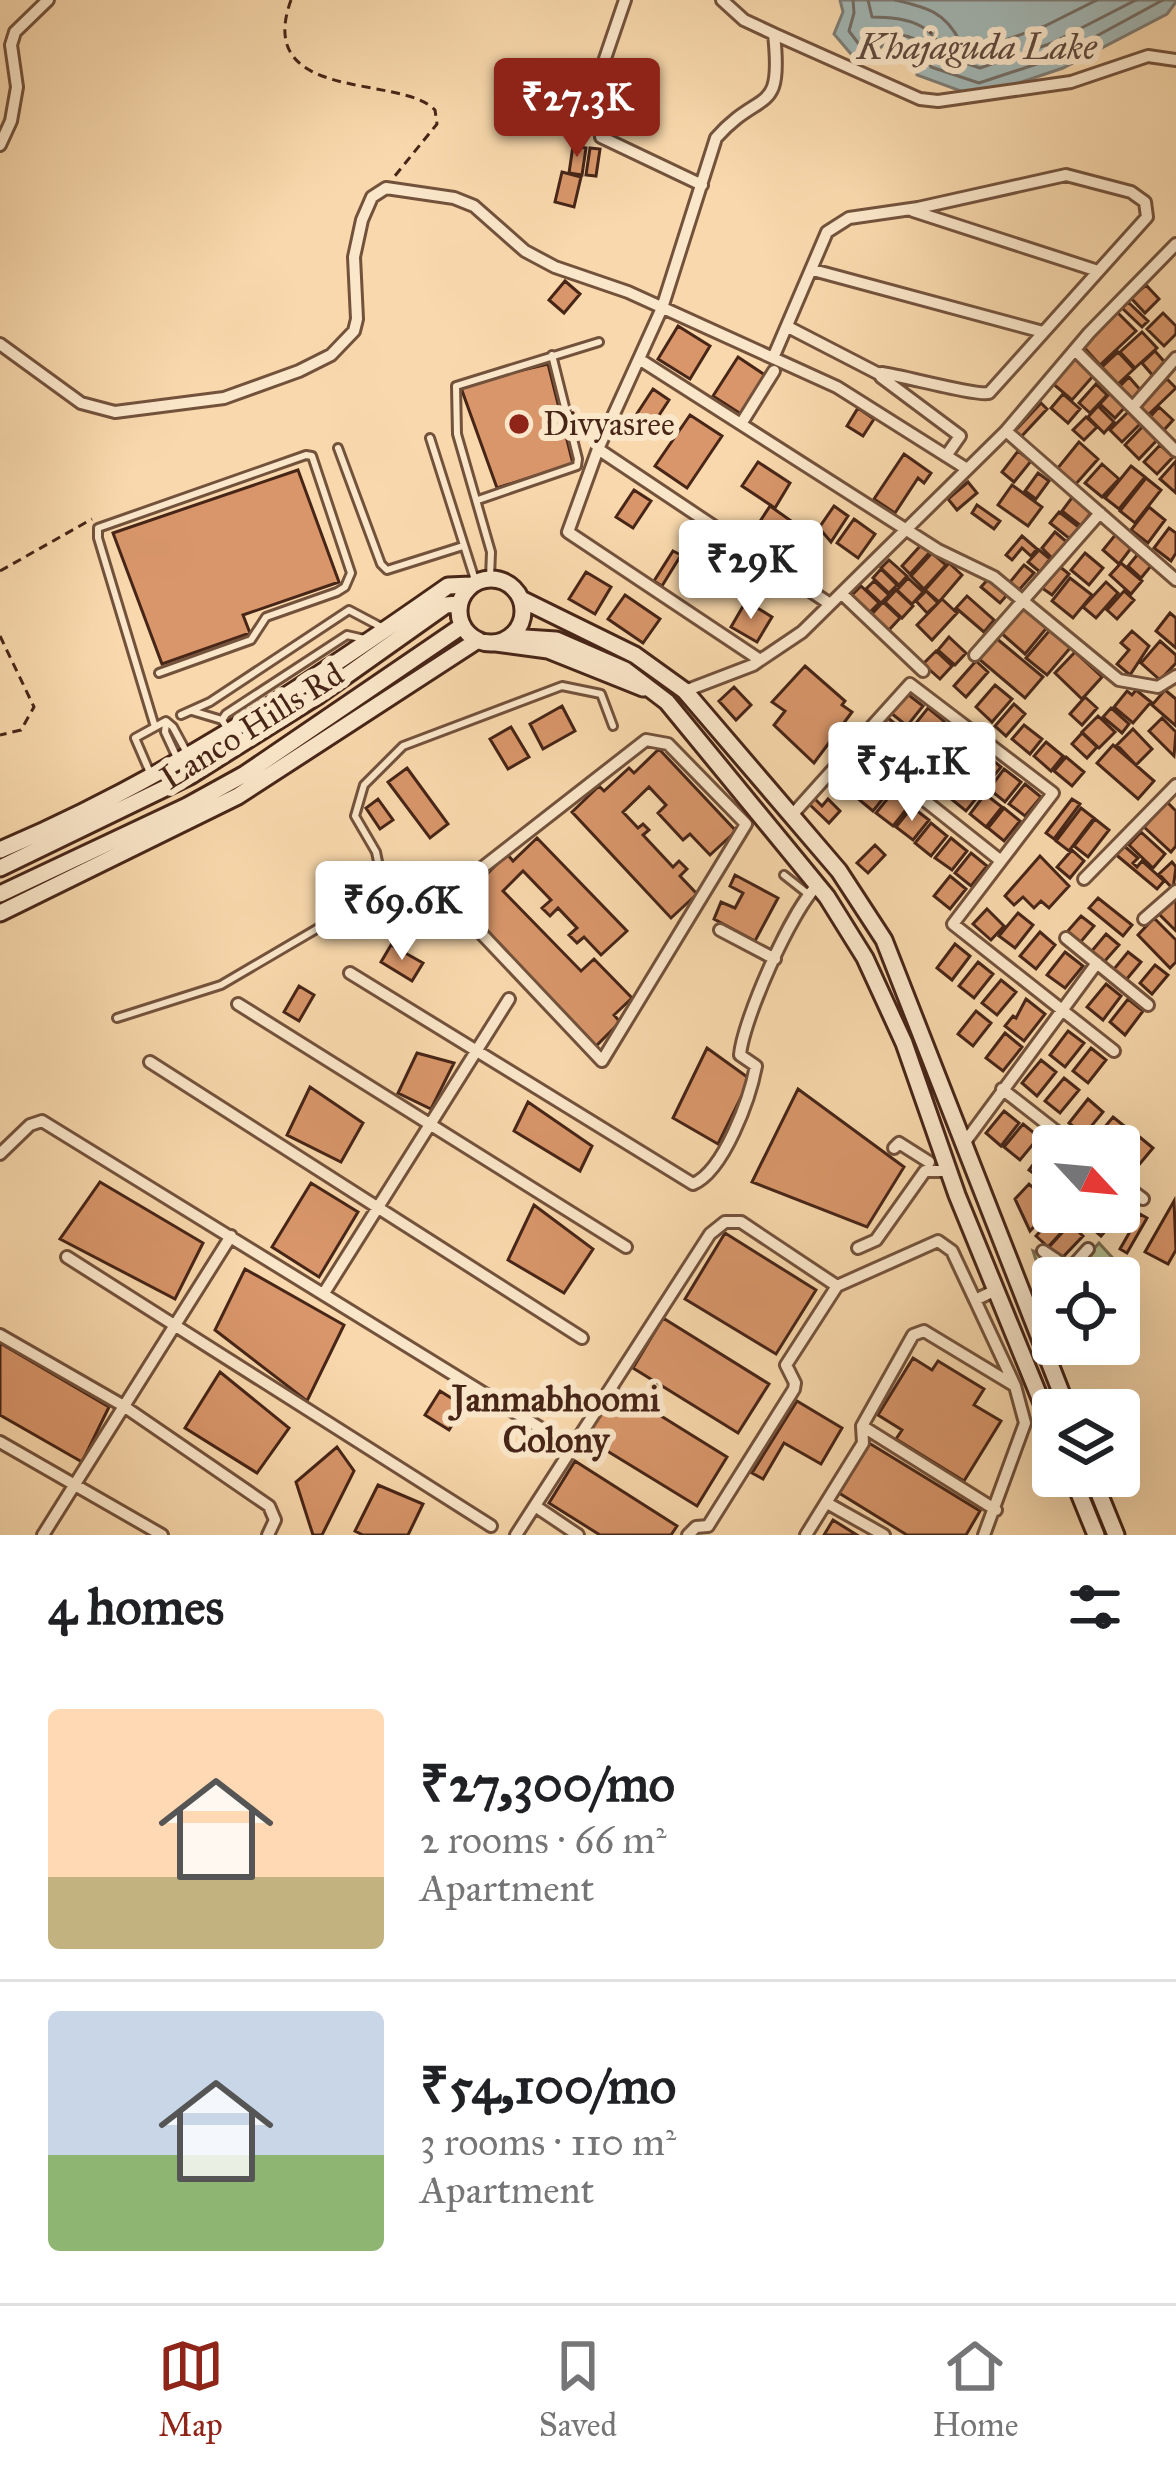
<!DOCTYPE html>
<html lang="en">
<head>
<meta charset="utf-8">
<style>
  body { margin:0; font-family:"IM FELL Great Primer",serif; background:#f2f2f2; color:#202124; height:100vh; display:flex; flex-direction:column; font-size:45px; white-space:nowrap }
  * { box-sizing:border-box; margin:0 }
  p { font-size:39px; color:#757577 }
  .icon { flex:none; width:66px; height:66px; fill:none; stroke:currentColor; stroke-width:2; stroke-linecap:round; stroke-linejoin:round }
  .map { position:relative; height:1535px; overflow:hidden }
  .sheet { display:flex; flex-direction:column; background:#fff; flex:1 }
  .sheet>* { flex:none }
  .needle { width:78px; rotate:116deg }
  .fabs { position:absolute; left:1032px; top:1125px; display:grid; gap:24px }
  .fabs a { display:grid; place-items:center; width:108px; height:108px; border-radius:12px; background:#fff; box-shadow:0 12px 48px #0002; font-size:60px }
  .price { position:absolute; translate:-50% -102px; padding:0 27px; border-radius:12px; background:#fff; color:#222; font-size:39px; line-height:78px; filter:drop-shadow(0 3px 6px #0008) }
  .price::after { content:''; position:absolute; left:50%; top:72px; width:36px; height:27px; margin-left:-18px; background:inherit; clip-path:polygon(0 0,100% 0,50% 100%) }
  .price.active { background:#8f2418; color:#fff }
  ul { padding:0; list-style:none }
  li { display:flex; align-items:center; gap:36px; height:300px; padding:0 48px }
  li+li { border-top:3px solid #e0e0e0 }
  li span { display:grid; place-items:center; flex:none; width:336px; height:240px; border-radius:12px; color:#555 }
  li>.icon { margin-inline-start:auto }
  span .icon { width:144px; height:144px; fill:#fffc; stroke-width:1 }
  li b { font-size:51px }
  h2 { display:flex; justify-content:space-between; align-items:center; height:144px; padding:0 48px; font-size:51px }
  .dock { display:flex; justify-content:space-around; align-items:center; height:168px; border-top:3px solid #e0e0e0; background:#fff; font-size:33px; color:#757577 }
  .dock a { display:grid; justify-items:center; gap:6px }
  .dock .active { color:#8f2418 }
  .map>svg:first-child { display:block }
  .green { fill:#b7c08f; stroke:#7f7253; stroke-width:3 }
  .water { fill:#a2b7b5; stroke:#7e7d76; stroke-width:3 }
  .lines { fill:none; stroke-linecap:round; stroke-linejoin:round }
  .shore { stroke:#746e66; stroke-width:3 }
  .building { fill:#d8966a; stroke:#472517; stroke-width:3 }
  .lane-casing { stroke:#73523c; stroke-width:12 }
  .street-casing { stroke:#73523c; stroke-width:16 }
  .secondary-casing { stroke:#472517; stroke-width:21 }
  .path { stroke:#472517; stroke-width:3; stroke-dasharray:9 6; stroke-linecap:butt }
  .lane { stroke:#fae6c9; stroke-width:6 }
  .street { stroke:#fae6c9; stroke-width:10 }
  .secondary { stroke:#fae6c9; stroke-width:15 }
  .poi-dot { fill:#8f2418; stroke:#fae6c9; stroke-width:4.5 }
  .labels { text-anchor:middle; dominant-baseline:central; stroke-width:12; stroke-linejoin:round; paint-order:stroke }
  .poi-label { font-size:33px; fill:#472517; stroke:#fae6c9; text-anchor:start }
  .street-label { font-size:33px; fill:#472517; stroke:#fae6c9 }
  .water-label { font-size:36px; font-style:italic; fill:#5e4a3e; stroke:#fae6c9 }
  .neighbourhood-label { font-size:36px; font-weight:bold; fill:#472517; stroke:#fae6c9 }
</style>
</head>
<body>
<div class="map">
<svg width="1176" height="1535" viewBox="0 0 1176 1535">
  <rect width="100%" height="100%" fill="#f8d8ac"/>
  <filter id="stains"><feTurbulence type="fractalNoise" baseFrequency=".00167" numOctaves="4"/><feColorMatrix values="0 0 0 0 .2 0 0 0 0 .09 0 0 0 0 .02 0 0 0 .5 -.17"/></filter>
  <radialGradient id="worn" r=".72"><stop offset=".6" stop-color="#630" stop-opacity="0"/><stop offset="1" stop-color="#630" stop-opacity=".3"/></radialGradient>
  <path class="green" d="M1099,1243L1121,1267L1115,1278H1053V1312L1033,1251L1076,1269Z"/>
  <path class="water" d="M840,0H1176V2L1167,14L1063,68L977,97L917,75L915,51L884,44L868,60L851,54L834,34L843,12Z"/>
  <g class="lines">
    <path class="shore" d="M853,0L854,13L849,31L858,43L866,44L885,32C917,38 921,36 931,67L979,83L1058,57L1163,0
      M868,0L872,17C905,17 934,23 945,56L980,68L1052,43L1136,0
      M895,0C926,7 946,12 960,42L980,49L1045,26L1097,0"/>
  </g>
  <path class="building" d="M573,146L586,148L582,175L569,173Z
    M590,148L600,149L596,176L586,175Z
    M562,172L581,177L574,207L555,202Z
    M565,281L580,294L564,313L549,300Z
    M1146,285L1159,299L1145,313L1131,298Z
    M1128,302L1148,321L1142,327L1122,308Z
    M1117,312L1136,331L1100,365L1082,345Z
    M1163,313L1176,326V334L1164,346L1147,329Z
    M678,326L710,346L690,379L658,359Z
    M1142,332L1157,348L1135,368L1120,352Z
    M1155,351L1168,366L1155,378L1142,363Z
    M1118,352L1134,369L1118,384L1102,367Z
    M738,357L765,375L741,414L713,396Z
    M1073,357L1094,375L1072,400L1051,382Z
    M548,364L573,464L497,488L460,385Z
    M1129,377L1143,393L1133,403L1118,388Z
    M1167,379L1176,388L1148,415L1139,406Z
    M1096,384L1107,395L1090,413L1079,403Z
    M653,389L669,400L652,426L636,415Z
    M1111,392L1126,406L1115,418L1100,404Z
    M1063,394L1080,409L1068,423L1051,408Z
    M1041,403L1047,409L1019,439L1013,433Z
    M1098,406L1114,422L1104,433L1088,417Z
    M1159,407L1173,420L1164,430L1150,417Z
    M858,408L874,419L863,436L847,426Z
    M1131,409L1143,421L1122,442L1110,430Z
    M690,415L722,436L687,488L655,466Z
    M1086,417L1097,427L1084,440L1073,430Z
    M1145,424L1159,438L1139,459L1125,445Z
    M1079,442L1098,459L1075,485L1057,469Z
    M1160,445L1173,457L1157,474L1144,462Z
    M1018,451L1031,461L1014,482L1002,472Z
    M904,454L931,473L924,483L918,478L895,513L874,499Z
    M1176,461V493L1160,479Z
    M758,462L790,483L775,508L742,486Z
    M1102,464L1119,479L1102,497L1085,483Z
    M1131,466L1145,477L1119,509L1105,498Z
    M298,470L339,582L243,615L250,633L162,664L113,533Z
    M1038,473L1049,481L1036,499L1025,491Z
    M1146,478L1161,490L1135,523L1120,511Z
    M968,482L977,493L957,510L948,499Z
    M1012,485L1042,507L1028,526L998,505Z
    M634,490L651,501L633,528L616,517Z
    M1074,495L1093,510L1081,526L1062,511Z
    M977,505L1000,521L994,529L972,513Z
    M770,506L794,523L776,548L753,532Z
    M834,506L848,516L831,542L819,528Z
    M1149,507L1165,520L1148,543L1131,530Z
    M1059,512L1080,528L1070,539L1050,523Z
    M854,519L875,534L858,558L837,543Z
    M798,525L814,535L798,560L782,549Z
    M1169,528L1176,533V553L1171,561L1154,548Z
    M1055,532L1068,543L1054,560L1042,548Z
    M1116,534L1132,547L1119,564L1103,550Z
    M711,536L744,557L728,582L695,562Z
    M1022,536L1037,549L1031,556L1022,548L1012,560L1006,555Z
    M921,545L930,552L910,574L902,566Z
    M1039,550L1050,559L1040,572L1028,562Z
    M673,551L681,555L662,586L654,581Z
    M932,553L946,565L924,589L911,576Z
    M1085,553L1103,568L1089,585L1071,570Z
    M1138,554L1151,566L1141,578L1128,566Z
    M889,560L907,576L899,585L881,568Z
    M949,563L962,575L939,602L925,590Z
    M1121,563L1142,581L1131,594L1110,575Z
    M1024,565L1034,573L1019,590L1010,582Z
    M1059,566L1069,574L1052,595L1042,588Z
    M881,569L897,585L889,593L873,578Z
    M586,572L611,587L595,614L569,599Z
    M908,578L923,592L912,604L897,590Z
    M989,578L1008,594L1000,603L981,587Z
    M1070,578L1092,595L1073,618L1052,601Z
    M874,581L889,595L881,603L866,589Z
    M1106,582L1118,593L1096,618L1083,607Z
    M861,586L879,603L869,613L851,596Z
    M896,590L913,606L902,618L885,602Z
    M926,591L938,603L927,613L916,601Z
    M1124,591L1134,600L1117,619L1107,610Z
    M625,595L660,619L643,643L608,619Z
    M967,596L994,620L984,632L956,608Z
    M942,599L957,613L932,640L917,625Z
    M746,601L772,617L757,642L731,627Z
    M883,602L900,618L888,631L871,615Z
    M1023,604L1049,625L1025,654L1000,632Z
    M1170,613L1176,618V648L1156,631Z
    M1050,630L1071,647L1047,675L1026,658Z
    M1132,631L1149,646L1130,675L1117,664L1129,650L1121,643Z
    M949,637L966,653L955,665L938,650Z
    M996,638L1043,677L1025,698L979,659Z
    M1160,641L1176,655V663L1160,680L1141,663Z
    M936,651L952,666L940,679L923,664Z
    M1075,652L1102,677L1082,699L1055,673Z
    M976,661L988,672L966,697L954,686Z
    M805,666L845,701L842,705L852,712L814,763L774,725L785,711L772,702Z
    M995,685L1012,699L992,722L976,707Z
    M734,687L751,705L736,720L719,701Z
    M1136,690L1151,702L1133,723L1114,707L1127,691L1132,695Z
    M1165,690L1176,699V726L1152,705Z
    M906,693L923,706L907,726L891,713Z
    M1085,697L1097,708L1082,725L1070,714Z
    M1014,704L1025,714L1006,736L995,726Z
    M562,706L575,731L543,749L530,724Z
    M928,708L944,721L928,741L912,728Z
    M1111,708L1129,724L1122,733L1103,717Z
    M1098,716L1115,732L1099,748L1082,732Z
    M888,718L904,731L888,751L872,738Z
    M1162,718L1176,732L1174,756L1149,731Z
    M945,723L961,735L945,755L929,742Z
    M1024,725L1042,739L1030,754L1012,739Z
    M511,727L529,757L508,769L490,739Z
    M1133,729L1152,749L1136,765L1117,745Z
    M908,733L924,746L908,765L892,753Z
    M1082,733L1097,747L1087,758L1072,744Z
    M966,737L982,750L966,770L950,757Z
    M1046,742L1063,756L1051,771L1034,756Z
    M1113,745L1154,781L1138,799L1097,763Z
    M927,748L943,761L928,780L911,767Z
    M659,749L736,831L710,855L690,834L683,840L658,813L666,805L649,787L623,812L638,828L643,824L649,830L643,835L673,867L679,861L687,869L680,876L697,894L671,918L572,812L599,786L604,791L629,768L634,773Z
    M985,754L1001,767L985,787L969,774Z
    M1066,757L1084,772L1072,786L1054,771Z
    M852,761L870,774L854,795L837,781Z
    M946,763L962,776L947,795L931,782Z
    M407,768L448,824L430,838L388,782Z
    M1004,769L1021,782L1005,802L989,789Z
    M872,777L889,791L873,811L856,797Z
    M966,778L982,791L966,811L950,798Z
    M1025,784L1041,797L1025,816L1009,804Z
    M892,793L909,806L893,826L876,813Z
    M985,794L1002,807L986,827L970,814Z
    M813,797L822,806L828,799L840,811L829,823L808,803Z
    M378,799L393,820L380,829L366,808Z
    M1072,799L1080,804L1054,839L1046,833Z
    M1167,802L1176,811V846L1171,852L1144,827Z
    M912,807L929,820L913,840L896,827Z
    M1004,808L1020,821L1004,841L988,828Z
    M1081,808L1094,818L1069,851L1056,841Z
    M1095,819L1109,830L1088,857L1074,846Z
    M931,823L947,836L931,856L915,843Z
    M1141,832L1165,854L1153,868L1129,845Z
    M537,838L627,931L601,955L584,937L577,943L569,935L577,928L558,908L550,916L542,908L551,900L523,871L503,891L581,971L594,959L632,998L614,1015L620,1022L596,1046L453,897L475,876L480,881L507,854L513,861Z
    M951,838L967,851L952,870L935,858Z
    M1122,844L1138,858L1133,863L1137,867L1142,861L1164,881L1157,889L1114,853Z
    M875,845L885,855L868,873L857,863Z
    M1072,850L1084,861L1070,878L1057,867Z
    M971,853L987,866L971,886L955,873Z
    M1040,856L1069,886L1049,908L1041,901L1034,908L1023,897L1014,905L1005,896Z
    M1172,862L1176,867L1173,889L1159,874Z
    M735,875L778,898L755,941L714,919L721,902L735,908L743,893L730,886Z
    M950,876L966,889L950,909L934,896Z
    M1176,896V931L1157,912Z
    M1098,898L1132,925L1123,936L1089,908Z
    M987,909L1004,926L991,940L973,924Z
    M1018,913L1033,925L1015,948L999,936Z
    M1081,916L1094,926L1079,944L1066,933Z
    M1154,918L1176,940V962L1170,968L1138,935Z
    M1040,932L1055,945L1036,969L1020,956Z
    M1106,934L1119,945L1104,962L1091,952Z
    M955,944L970,956L952,980L937,968Z
    M391,945L423,963L412,981L381,962Z
    M1065,952L1083,966L1065,988L1047,975Z
    M1128,952L1141,962L1126,980L1114,969Z
    M978,962L993,974L974,998L959,986Z
    M1155,965L1168,975L1152,994L1140,983Z
    M1001,980L1016,992L997,1015L982,1003Z
    M1106,984L1121,996L1103,1020L1087,1007Z
    M299,986L314,995L299,1021L284,1012Z
    M1026,999L1045,1014L1024,1041L1005,1026L1013,1016L1016,1018Z
    M1128,999L1143,1011L1125,1035L1110,1022Z
    M976,1011L991,1023L973,1046L958,1034Z
    M1068,1031L1084,1043L1065,1067L1050,1055Z
    M1005,1033L1022,1047L1003,1071L986,1058Z
    M707,1048L750,1079L718,1144L673,1118Z
    M1091,1048L1106,1060L1088,1083L1073,1071Z
    M417,1053L454,1063L431,1109L398,1093Z
    M1041,1060L1056,1072L1037,1096L1022,1083Z
    M1064,1078L1079,1090L1060,1113L1045,1101Z
    M310,1087L363,1123L341,1162L287,1135Z
    M798,1089L904,1167L867,1227L752,1182Z
    M1088,1099L1103,1112L1084,1135L1069,1123Z
    M528,1102L592,1146L580,1171L514,1131Z
    M1004,1111L1019,1123L1001,1146L986,1133Z
    M1113,1117L1128,1129L1115,1146H1101L1094,1140Z
    M1023,1124L1039,1137L1020,1160L1004,1147Z
    M1136,1134L1153,1148L1133,1172L1119,1156Z
    M1049,1144L1053,1148V1174L1046,1183L1029,1170Z
    M100,1182L203,1243L175,1299L60,1239Z
    M311,1183L358,1212L319,1277L272,1247Z
    M1029,1184L1053,1206L1030,1231L1015,1199Z
    M1174,1201L1176,1250L1168,1264L1145,1252Z
    M534,1205L593,1249L564,1293L508,1260Z
    M1119,1209L1122,1211L1101,1236L1086,1223L1096,1212H1119Z
    M1058,1212L1070,1223L1048,1247L1036,1236L1046,1225L1049,1229L1052,1226L1049,1223Z
    M1140,1214L1147,1218L1127,1253L1120,1249Z
    M1070,1224L1083,1236L1061,1259L1049,1247Z
    M725,1233L816,1290L776,1354L685,1299Z
    M1085,1256L1113,1273L1110,1278H1071Z
    M245,1269L344,1325L307,1401L215,1330Z
    M663,1318L769,1384L738,1433L633,1368Z
    M0,1343L109,1407L82,1462L0,1415Z
    M913,1358L932,1370L938,1361L984,1389L974,1405L1001,1421L964,1481L896,1439L902,1430L878,1415Z
    M220,1372L289,1428L257,1473L185,1428Z
    M616,1388L727,1457L697,1506L586,1438Z
    M440,1391L464,1406L449,1430L425,1415Z
    M797,1401L842,1428L821,1464L784,1443L763,1479L752,1473Z
    M869,1443L980,1511L966,1535H907L839,1493Z
    M337,1447L354,1471L322,1535H313L296,1482Z
    M575,1461L677,1526L671,1535H600L549,1503Z
    M378,1485L423,1504L408,1535H363L355,1531Z
    M833,1520L857,1535H824Z"/>
  <g class="lines">
    <defs>
      <path id="lane" d="M430,438L476,583
        M338,448L381,564L387,570L463,546
        M478,500L577,466L578,459L552,355
        M490,578L491,552L457,434L456,386L599,342
        M192,711L222,720
        M181,715L210,702L349,610L383,628
        M166,723L165,732L178,760
        M155,727L98,538V528L306,455L312,456L351,573L345,587L337,592L266,617L251,640L159,673
        M227,728L222,720L226,714L347,635L369,640
        M151,775L135,738L166,721L173,727L186,751
        M784,875L808,894
        M117,1018L221,985L366,900L382,881L376,852L355,816L364,785L403,746L562,686L601,694L613,726"/>
      <path id="street" d="M625,0L597,82L601,137L702,185
        M722,0L744,20L774,34
        M0,145L11,121L17,87L11,45L15,32L48,0
        M913,211L1098,271
        M813,270L1043,332
        M788,327L881,375
        M0,344L81,403L115,412L224,398L299,371L331,355L354,331L357,319L354,257L362,220L372,197L386,188L454,198L474,206L525,251L555,267L628,292L837,387L967,469
        M1075,350L1176,451
        M773,358L827,232L849,218L918,208L1066,175L1131,192L1145,202L1147,217L989,393C976,396 904,376 882,373L881,377L960,436L946,456
        M639,359L938,550L994,577L1119,680L1158,687L1176,676
        M1133,407L1176,358
        M741,424L774,371
        M1006,431L1176,580
        M598,449L830,604
        M842,594L923,671
        M975,655L1100,513
        M760,660L568,532L598,449L662,308L716,138C761,87 783,118 774,34L920,99L938,101L1071,82L1148,56L1176,60
        M685,691L753,665L802,632L1006,431L1089,333L1176,244
        M646,740L668,744L746,824L602,1061L446,896Z
        M855,745L1001,861L953,924L1114,1051
        M792,815L910,684L1053,793L1001,861
        M1084,879L1176,785
        M1144,919L1176,891
        M720,930L775,959
        M1066,938L1148,1005
        M350,973L693,1184C724,1171 750,1098 756,1066L740,1055C743,1020 792,909 817,886
        M238,1004L626,1247
        M150,1062L582,1338
        M1002,1089L1075,1146
        M965,1142L1097,963
        M894,1148L899,1143L929,1162
        M0,1154L30,1125L42,1121L542,1429
        M1119,1181L1143,1199
        M858,1248L876,1240L925,1171H949
        M1043,1251L1070,1269L1062,1278
        M67,1257L491,1526
        M1070,1269L1088,1249
        M1053,1289L1041,1302L1053,1327
        M324,1293L509,999
        M975,1300L1015,1386L1025,1423L984,1535
        M0,1335L122,1405L269,1506L275,1520L268,1535
        M1047,1355L1062,1347L1061,1344
        M862,1426L996,1510
        M0,1442L162,1535
        M827,1503L884,1535
        M535,1506L578,1535
        M43,1535L231,1236
        M516,1535L710,1234L725,1222H741L837,1286L938,1241L952,1251L975,1300L996,1290
        M688,1535L696,1527L708,1526L794,1389L795,1383L786,1365L837,1286
        M806,1535L863,1443L862,1426L913,1335L924,1331L1015,1386"/>
      <path id="secondary" d="M459 611a32 32 0 1 1 64 0a32 32 0 1 1-64 0Z
        M521,599L635,655L685,691L839,871L884,940L1068,1410
        M510,637L556,640L625,670L667,702L827,897L865,958L904,1043L957,1195L1053,1430
        M496,643L548,650L643,688
        M0,850C163,781 304,687 448,586L471,585
        M0,868L190,776L319,695L446,605L459,604
        M0,894L187,806L245,774L462,626
        M0,913L238,796L478,640
        M1072,1476L1096,1535
        M1092,1476L1116,1535"/>
    </defs>
    <use href="#lane" class="lane-casing"/>
    <use href="#street" class="street-casing"/>
    <use href="#secondary" class="secondary-casing"/>
    <path class="path" d="M291,0C253,104 402,74 435,110L437,124L394,177
      M0,571L92,519
      M0,636L34,707L21,730L0,735"/>
    <use href="#lane" class="lane"/>
    <use href="#street" class="street"/>
    <use href="#secondary" class="secondary"/>
  </g>
  <circle class="poi-dot" cx="519" cy="424" r="12"/>
  <g class="labels">
    <g class="poi-label">
      <text x="543" y="424">Divyasree</text>
    </g>
    <g class="street-label">
      <text transform="translate(252 726) rotate(-32)">Lanco Hills Rd</text>
    </g>
    <g class="water-label">
      <text x="977" y="47">Khajaguda Lake</text>
    </g>
    <g class="neighbourhood-label">
      <text x="556" y="1399">Janmabhoomi<tspan x="556" dy="41">Colony</tspan></text>
    </g>
  </g>
  <rect width="100%" height="100%" filter="url(#stains)"/>
  <rect width="100%" height="100%" fill="url(#worn)"/>
</svg>
<div class="fabs">
<a><svg class="needle" viewBox="-14 -14 28 28"><path d="M0-13l5 13h-10z" fill="#e53935"/><path d="M0 13l5-13h-10z" fill="#757577"/></svg></a>
<a><svg class="icon" aria-label="locate" viewBox="0 0 24 24"><circle cx="12" cy="12" r="6"/><path d="M12 2v4M12 18v4M2 12h4M18 12h4"/></svg></a>
<a><svg class="icon" aria-label="layers" viewBox="0 0 24 24"><path d="M12 4l9 5-9 5-9-5zM3 14l9 5 9-5"/></svg></a>
</div>
<b class="price active" style="left:577px;top:160px">₹27.3K</b>
<b class="price" style="left:751px;top:622px">₹29K</b>
<b class="price" style="left:912px;top:824px">₹54.1K</b>
<b class="price" style="left:402px;top:963px">₹69.6K</b>
</div>
<section class="sheet">
<h2>4 homes<svg class="icon" aria-label="filters" viewBox="0 0 24 24"><path d="M4 7h16M4 17h16"/><circle cx="9" cy="7" r="2"/><circle cx="15" cy="17" r="2"/></svg></h2>
<ul>
<li><span style="background:linear-gradient(#ffd9b3 70%,#c2b280 0)"><svg class="icon" aria-label="home" viewBox="0 0 24 24"><path d="M3 11l9-7 9 7M6 9v11h12V9"/></svg></span><div><b>₹27,300/mo</b><p>2 rooms · 66 m²</p><p>Apartment</p></div></li>
<li><span style="background:linear-gradient(#c9d6e8 60%,#8fb573 0)"><svg class="icon" aria-label="home" viewBox="0 0 24 24"><path d="M3 11l9-7 9 7M6 9v11h12V9"/></svg></span><div><b>₹54,100/mo</b><p>3 rooms · 110 m²</p><p>Apartment</p></div></li>
</ul>
</section>
<nav class="dock">
<a class="active"><svg class="icon" aria-label="map" viewBox="0 0 24 24"><path d="M3 6l6-2 6 2 6-2v14l-6 2-6-2-6 2zM9 4v14M15 6v14"/></svg>Map</a>
<a><svg class="icon" aria-label="saved" viewBox="0 0 24 24"><path d="M7 4h10v16l-5-4-5 4z"/></svg>Saved</a>
<a><svg class="icon" aria-label="home" viewBox="0 0 24 24"><path d="M3 11l9-7 9 7M6 9v11h12V9"/></svg>Home</a>
</nav>
</body>
</html>
